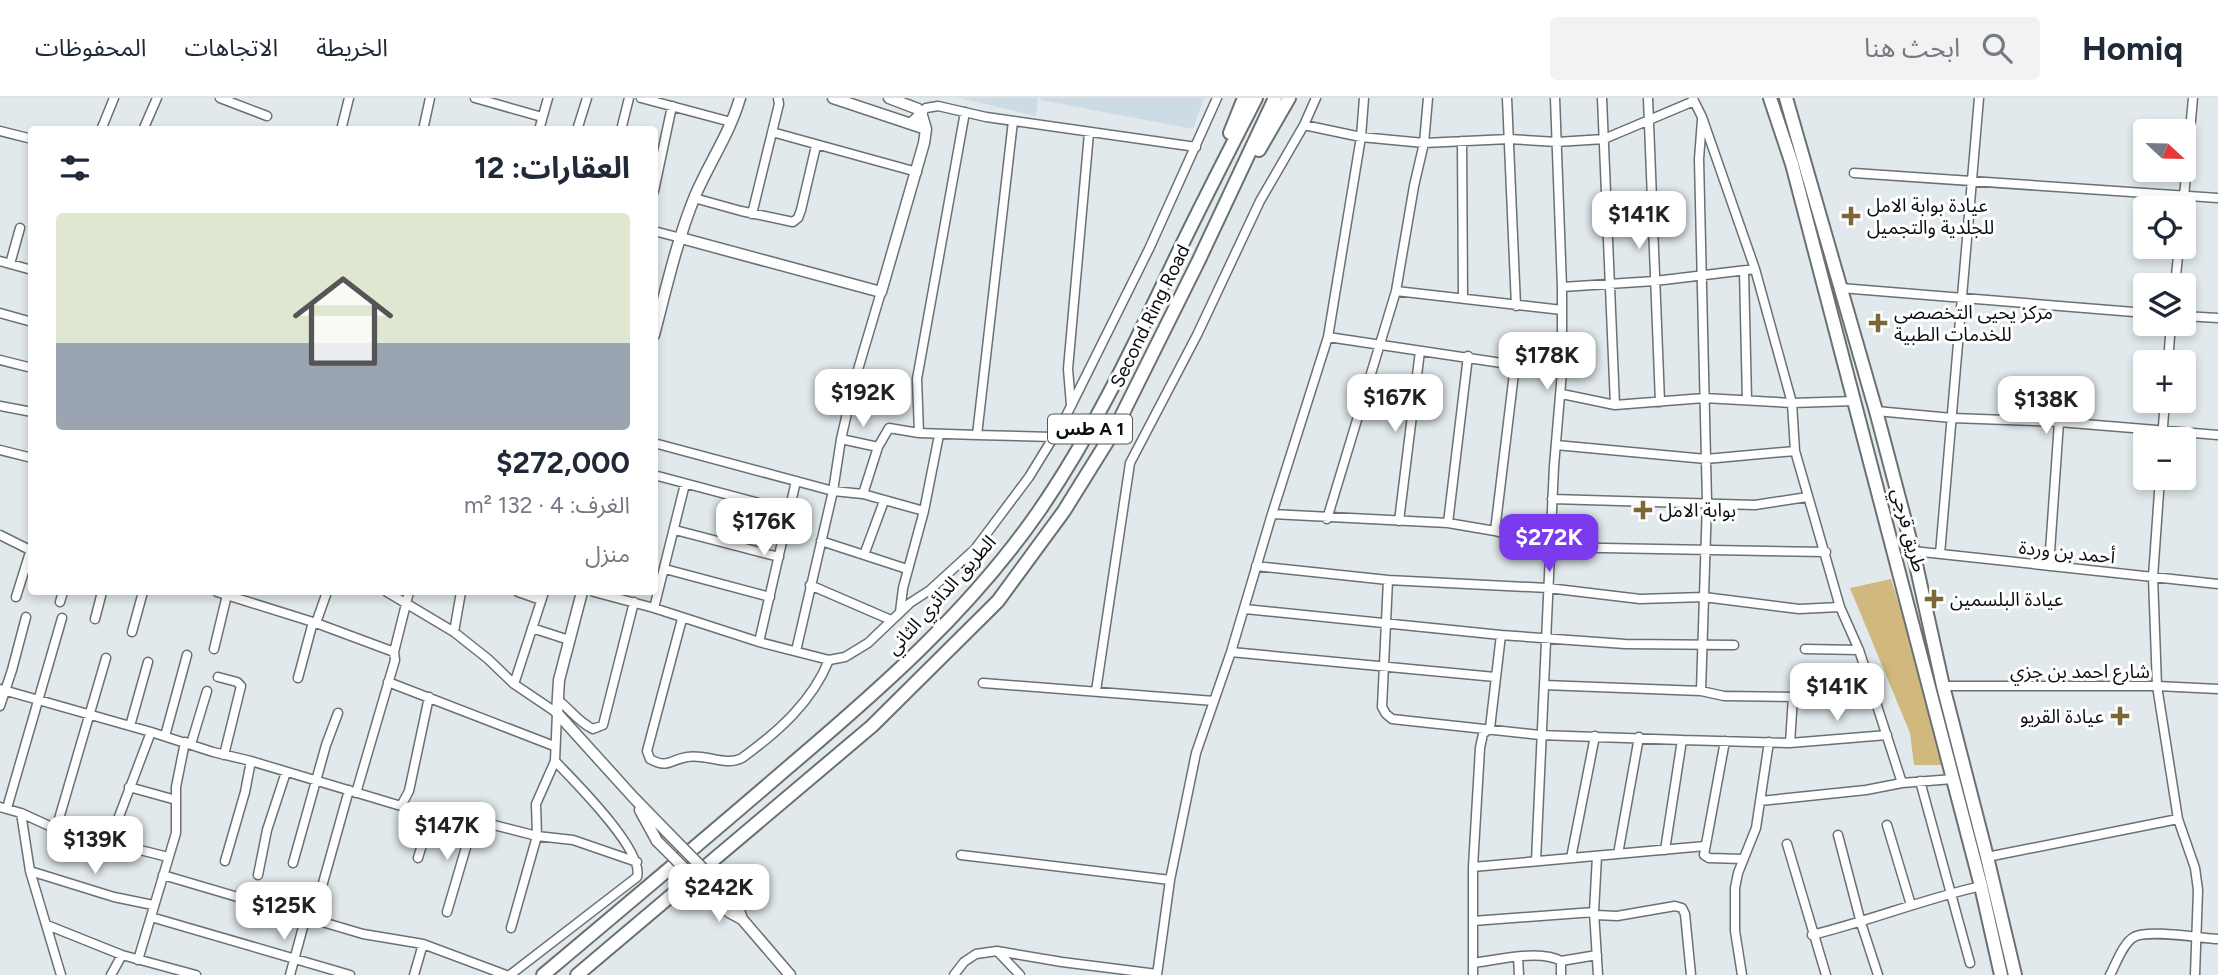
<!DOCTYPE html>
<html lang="ar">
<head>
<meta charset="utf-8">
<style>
  body { margin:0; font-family:Figtree,"Noto Sans Arabic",sans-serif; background:#f2f2f3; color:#1f2937; direction:rtl; height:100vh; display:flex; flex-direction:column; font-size:26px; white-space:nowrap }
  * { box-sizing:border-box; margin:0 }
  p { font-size:23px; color:#747a83 }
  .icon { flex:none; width:38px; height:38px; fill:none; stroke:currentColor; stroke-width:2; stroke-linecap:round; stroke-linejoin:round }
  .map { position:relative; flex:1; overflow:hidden; direction:ltr }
  .sheet { position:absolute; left:28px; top:28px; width:630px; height:469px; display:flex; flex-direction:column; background:#fff; border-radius:7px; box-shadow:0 4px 10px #0003; direction:rtl }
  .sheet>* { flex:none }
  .needle { width:46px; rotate:112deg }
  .fabs { position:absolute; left:2133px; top:21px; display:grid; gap:14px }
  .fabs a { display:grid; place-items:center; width:63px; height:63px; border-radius:7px; background:#fff; box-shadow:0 4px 10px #0003; font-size:35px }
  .price { position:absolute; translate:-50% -60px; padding:0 16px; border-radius:14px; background:#fff; color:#222; font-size:23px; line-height:46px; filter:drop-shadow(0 2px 4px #0008) }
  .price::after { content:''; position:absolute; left:50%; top:42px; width:21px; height:16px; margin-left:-10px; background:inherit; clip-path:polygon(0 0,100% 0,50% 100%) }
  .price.selected { background:#7c3aed; color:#fff }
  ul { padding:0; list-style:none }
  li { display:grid; align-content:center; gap:14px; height:371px; padding:0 28px }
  li span { display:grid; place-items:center; height:217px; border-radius:7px; color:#555 }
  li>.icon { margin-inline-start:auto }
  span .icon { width:126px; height:126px; fill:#fffc; stroke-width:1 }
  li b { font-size:30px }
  h2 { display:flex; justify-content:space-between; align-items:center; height:84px; padding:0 28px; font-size:30px }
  header { display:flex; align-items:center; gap:42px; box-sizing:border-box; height:98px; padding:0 35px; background:#fff; border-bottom:2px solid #e0e1e3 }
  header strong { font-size:33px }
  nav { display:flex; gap:38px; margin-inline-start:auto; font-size:24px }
  .search { width:490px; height:63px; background:#f2f2f3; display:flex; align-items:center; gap:18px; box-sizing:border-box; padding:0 24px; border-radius:7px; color:#747a83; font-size:26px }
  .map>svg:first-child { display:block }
  .built { fill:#cddce4 }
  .green { fill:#d1b87f }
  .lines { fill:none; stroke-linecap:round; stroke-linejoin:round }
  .minor-casing { stroke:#6a7174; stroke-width:11 }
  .tertiary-casing { stroke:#6a7174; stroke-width:13 }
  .trunk-casing { stroke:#6a7174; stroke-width:16 }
  .minor { stroke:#fff; stroke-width:8 }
  .tertiary { stroke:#fff; stroke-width:10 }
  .trunk { stroke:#fff; stroke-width:12 }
  .tertiary-bridge-casing { stroke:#6a7174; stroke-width:13; stroke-linecap:butt }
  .tertiary-bridge { stroke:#fff; stroke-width:10 }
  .poi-dot { fill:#7c6736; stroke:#fff; stroke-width:2.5 }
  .labels { text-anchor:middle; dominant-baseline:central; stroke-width:6; stroke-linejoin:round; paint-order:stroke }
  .shield { fill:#fff; stroke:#545656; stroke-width:2 }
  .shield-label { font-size:18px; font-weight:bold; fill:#0b0d0e }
  .poi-label { font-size:19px; fill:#0b0d0e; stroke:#fff; text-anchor:start }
  .street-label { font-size:19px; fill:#0b0d0e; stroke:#fff }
</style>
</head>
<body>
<header>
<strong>Homiq</strong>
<div class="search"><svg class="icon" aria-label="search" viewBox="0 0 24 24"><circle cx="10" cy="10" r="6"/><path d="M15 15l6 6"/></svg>ابحث هنا</div>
<nav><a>الخريطة</a><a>الاتجاهات</a><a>المحفوظات</a></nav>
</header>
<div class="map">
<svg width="2218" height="877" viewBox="0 0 2218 877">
  <rect width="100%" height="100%" fill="#e1e9ec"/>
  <path class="built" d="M960,0H1038L1036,18Z
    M1040,0H1204L1193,31L1040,2Z"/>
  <path class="green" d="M1891,481L1910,540L1943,667H1914L1910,635L1850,490Z"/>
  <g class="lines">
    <defs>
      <path id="minor" d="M220,0L267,18
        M475,0L542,19
        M641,0L731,24
        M1507,0L1516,208
        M1602,0L1615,307
        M1648,0L1660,304
        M1693,1L1702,19L1755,171L1792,305L1795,353L1840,509L1859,552L1902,685
        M1013,23L977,337L1053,339
        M910,25L926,10L938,8L986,19L1196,49
        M1304,27L1316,0
        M101,32L114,0
        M143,32L157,0
        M341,32L349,0
        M423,32L430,0
        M539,32L548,0
        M577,32L587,0
        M621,32L629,0
        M0,33L32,41
        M772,34L917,74
        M1462,43L1463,200
        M1854,75L2218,100
        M654,93L672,8
        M694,100L741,113L793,124L798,120L801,112L816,48
        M2183,110L2193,0
        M752,116L779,6L778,0
        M654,133L681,140
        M0,163L32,172
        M10,166L20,130
        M1744,173L1747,302
        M2175,187L2179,149
        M1562,189L1655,183L1755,171
        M1841,190L2146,215
        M1396,193L1562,212
        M0,215L32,224
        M2184,218L2218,220
        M1328,239L1562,274
        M0,262L32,270
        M2168,264L2171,226
        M1562,296L1615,307L1704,300L1792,305L1855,303
        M1071,307L1068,271L1089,35
        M0,308L32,314
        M1876,313L1952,320L2059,324L2218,337
        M919,335L917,281L965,14
        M841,341L878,349
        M2162,341L2165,303
        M654,345L833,393L863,396L924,413
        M1556,347L1706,361L1795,353
        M0,352L32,360
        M654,377L789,413
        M2160,380L2153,479L2157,588L2178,721L2195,770L2198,792L2195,877
        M863,396L878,349L889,330L919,335L977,337
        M1552,401L1755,407L1807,399
        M1272,416L1448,425L1495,433L1549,449L1826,454
        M1327,421L1396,193L1414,88L1424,45L1428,0
        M1399,423L1420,253
        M1448,425L1468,258
        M675,432L779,459
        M1495,433L1515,267
        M0,437L32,453
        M821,443L907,471
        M1913,453L2218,486
        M1940,456L1979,0
        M864,457L884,403
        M1256,468L1388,482L1548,490L1640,501L1704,499L1799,511L1840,509
        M2049,468L2059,324
        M665,471L770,499
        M1388,482L1382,609L1386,616L1392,621L1540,637L1682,642L1790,645L1887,637
        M810,487L891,522
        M217,494L316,525L394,554
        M387,494L454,534L488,561L514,586L557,615L555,663C574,683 645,753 637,779L510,877
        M518,494L541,502
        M594,494L654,510L759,544L829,562L845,559L868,545L910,505L930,492L975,451L1029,379L1064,322L1149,151L1217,0
        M16,499L32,448
        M60,504L63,494
        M654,510L685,386
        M1245,511L1501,537L1625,546L1734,547
        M900,514L903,490L924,413L939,337
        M95,521L102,494
        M682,521L647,653L650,661C668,671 669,662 687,659C705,655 725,669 742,660C778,634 812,604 829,562
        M316,525L327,494
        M532,530L569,542
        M132,534L143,494
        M454,534L461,494
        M759,544L796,383
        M214,551L227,497
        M1805,551L1859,552
        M796,553L833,393L841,341L854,285L881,194
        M1231,554L1495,579
        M218,579L237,584L241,588L224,657
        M298,580L313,524
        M388,584L554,648
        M983,585L1214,603
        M514,586L544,494
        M1544,587L1701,593L1724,598L1875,600
        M1943,588H2157L2218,591
        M0,591L151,634L213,654L251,663L431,717L474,722L537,738L511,830
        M1096,593L1130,365L1197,237L1260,103L1304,27L1361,39L1424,45L1509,41L1557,44L1604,41L1694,3
        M1701,593L1707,404L1699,61L1702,22
        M558,602C571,612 578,624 593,631L603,627L634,504
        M0,608L12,572L26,519
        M130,628L148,564
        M165,638L187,557
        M1725,643L1704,757L1709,760L1743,761
        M1790,645L1793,599
        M191,646L207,593
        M555,663L536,706L537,738L573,742L637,764
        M1920,683L1970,865
        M129,689L176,702
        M356,695L395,562L394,554L409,494
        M1760,703L1866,692L1902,685L1953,681
        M401,708L409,693L429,599
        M0,709L21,715L56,731L168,759
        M7,710L62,520
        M21,715L30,773L61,877
        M1887,727L1911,807
        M56,731L106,560
        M1838,737L1861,825L1878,877
        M109,745L151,634
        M1787,746L1826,877
        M1665,752L1682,642
        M1618,756L1639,639
        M961,757L1170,782
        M1987,759L2178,721
        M418,760L431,717
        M1571,760L1595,638
        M225,763L245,694L251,663
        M1536,763L1554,368L1562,274V189L1555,0
        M293,765L326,647L338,615
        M1473,769L1705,748
        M30,773L114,799L153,807
        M163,777L363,836L423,846L506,877
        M258,777L267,732L286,674
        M321,792L349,692
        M447,814L474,722
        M1594,814L1597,758
        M1596,817L1617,818L1675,808L1682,810L1685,816L1691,877
        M151,819L350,877
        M1473,823L1594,814L1598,877
        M47,827L122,857L196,877
        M1812,837C1869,823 1924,801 1981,788
        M998,854L1020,877
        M1518,859L1519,877
        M138,862L176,735V689L185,644
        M1561,863V877
        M1473,865C1497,862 1540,851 1561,863L1597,857
        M111,877L122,857
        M290,877L306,818
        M414,877L423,846
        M954,877L964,864L976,856L997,853L1062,864L1157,876
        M1157,877L1170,782L1196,655L1231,554L1272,416L1328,239L1361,39L1364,0
        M1473,877V769L1480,650L1483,636L1490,630L1501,537
        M1742,877L1735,833V790L1738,775L1756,730L1769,644
        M2110,877C2116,866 2123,845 2134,839C2147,831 2200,840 2218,841"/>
      <path id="tertiary" d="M833,0L926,31
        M681,140L881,194L924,45L926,31L921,14L918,11L889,0
        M654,237C666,191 677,142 695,98C709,65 730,35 740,0
        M582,494L559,582L557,615L633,699L668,735
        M640,712L657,743
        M727,795L737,807L742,821L790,877
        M717,803L729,814L742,821"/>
      <path id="trunk" d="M1770,0L1792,66L1981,788L2001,877
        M1786,0L1876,313L1913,453L1943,588L1987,759L2015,877
        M1230,35L1244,0
        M1259,52L1289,0
        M543,877C624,809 705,741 785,672C878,593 969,514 1039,413C1095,332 1136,243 1178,155C1203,103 1230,51 1256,0
        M577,877L872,628L998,503L1064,413L1115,331L1198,164L1275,0"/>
    </defs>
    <use href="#minor" class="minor-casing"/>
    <use href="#tertiary" class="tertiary-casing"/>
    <use href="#trunk" class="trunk-casing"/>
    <use href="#minor" class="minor"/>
    <use href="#tertiary" class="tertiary"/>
    <use href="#trunk" class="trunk"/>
    <defs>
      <path id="tertiary-bridge" d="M668,735L727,795
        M657,743L717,803"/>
    </defs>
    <use href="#tertiary-bridge" class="tertiary-bridge-casing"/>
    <use href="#tertiary-bridge" class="tertiary-bridge"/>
  </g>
  <g class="poi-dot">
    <path d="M1847.5 107.5h7v7h7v7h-7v7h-7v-7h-7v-7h7z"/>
    <path d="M1874.5 214.5h7v7h7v7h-7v7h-7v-7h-7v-7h7z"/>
    <path d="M1639.5 401.5h7v7h7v7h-7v7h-7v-7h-7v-7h7z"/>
    <path d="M1930.5 490.5h7v7h7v7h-7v7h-7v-7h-7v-7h7z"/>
    <path d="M2116.5 607.5h7v7h7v7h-7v7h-7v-7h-7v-7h7z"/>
  </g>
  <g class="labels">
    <rect class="shield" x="1048" y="316.5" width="84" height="29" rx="5"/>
    <g class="shield-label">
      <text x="1090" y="331">طس A 1</text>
    </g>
    <g class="poi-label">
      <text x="1867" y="107">عيادة بوابة الامل<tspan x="1867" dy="22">للجلدية والتجميل</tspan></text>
      <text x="1894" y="214">مركز يحيى التخصصي<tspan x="1894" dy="22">للخدمات الطبية</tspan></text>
      <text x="1659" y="412">بوابة الامل</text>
      <text x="1950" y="501">عيادة البلسمين</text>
      <text x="2104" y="618" text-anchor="end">عيادة القريو</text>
    </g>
    <g class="street-label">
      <text transform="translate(1150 218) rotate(-64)">Second Ring Road</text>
      <text transform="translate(1909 432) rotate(75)">طريق قرجي</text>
      <text transform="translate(2067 454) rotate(6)">أحمد بن وردة</text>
      <text transform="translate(941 497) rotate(-48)">الطريق الدائري الثاني</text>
      <text x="2080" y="573">شارع احمد بن جزي</text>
    </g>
  </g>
</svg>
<div class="fabs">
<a><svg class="needle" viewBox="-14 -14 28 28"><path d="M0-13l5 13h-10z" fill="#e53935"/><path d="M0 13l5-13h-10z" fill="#747a83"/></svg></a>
<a><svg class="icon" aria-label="locate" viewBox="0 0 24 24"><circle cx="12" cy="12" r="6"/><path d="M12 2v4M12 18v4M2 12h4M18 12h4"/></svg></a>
<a><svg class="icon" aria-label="layers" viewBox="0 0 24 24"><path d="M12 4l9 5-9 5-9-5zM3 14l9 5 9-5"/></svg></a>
<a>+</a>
<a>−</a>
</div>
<b class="price" style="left:1639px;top:153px">$141K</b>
<b class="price" style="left:1547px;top:294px">$178K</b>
<b class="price" style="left:863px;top:331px">$192K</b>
<b class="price" style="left:1395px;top:336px">$167K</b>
<b class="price" style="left:2046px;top:338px">$138K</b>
<b class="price" style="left:764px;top:460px">$176K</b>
<b class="price selected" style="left:1549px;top:476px">$272K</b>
<b class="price" style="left:1837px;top:625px">$141K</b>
<b class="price" style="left:447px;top:764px">$147K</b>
<b class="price" style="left:95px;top:778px">$139K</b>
<b class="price" style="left:719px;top:826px">$242K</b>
<b class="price" style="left:284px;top:844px">$125K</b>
<section class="sheet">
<h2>العقارات: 12<svg class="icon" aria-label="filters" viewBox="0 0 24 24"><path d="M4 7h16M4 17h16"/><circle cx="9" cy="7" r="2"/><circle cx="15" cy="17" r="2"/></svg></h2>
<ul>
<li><span style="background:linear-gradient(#dfe7d0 60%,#9aa5b1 0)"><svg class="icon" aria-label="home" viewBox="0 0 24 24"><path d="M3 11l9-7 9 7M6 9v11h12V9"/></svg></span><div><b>$272,000</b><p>الغرف: 4 · 132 m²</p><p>منزل</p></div></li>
</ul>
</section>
</div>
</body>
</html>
